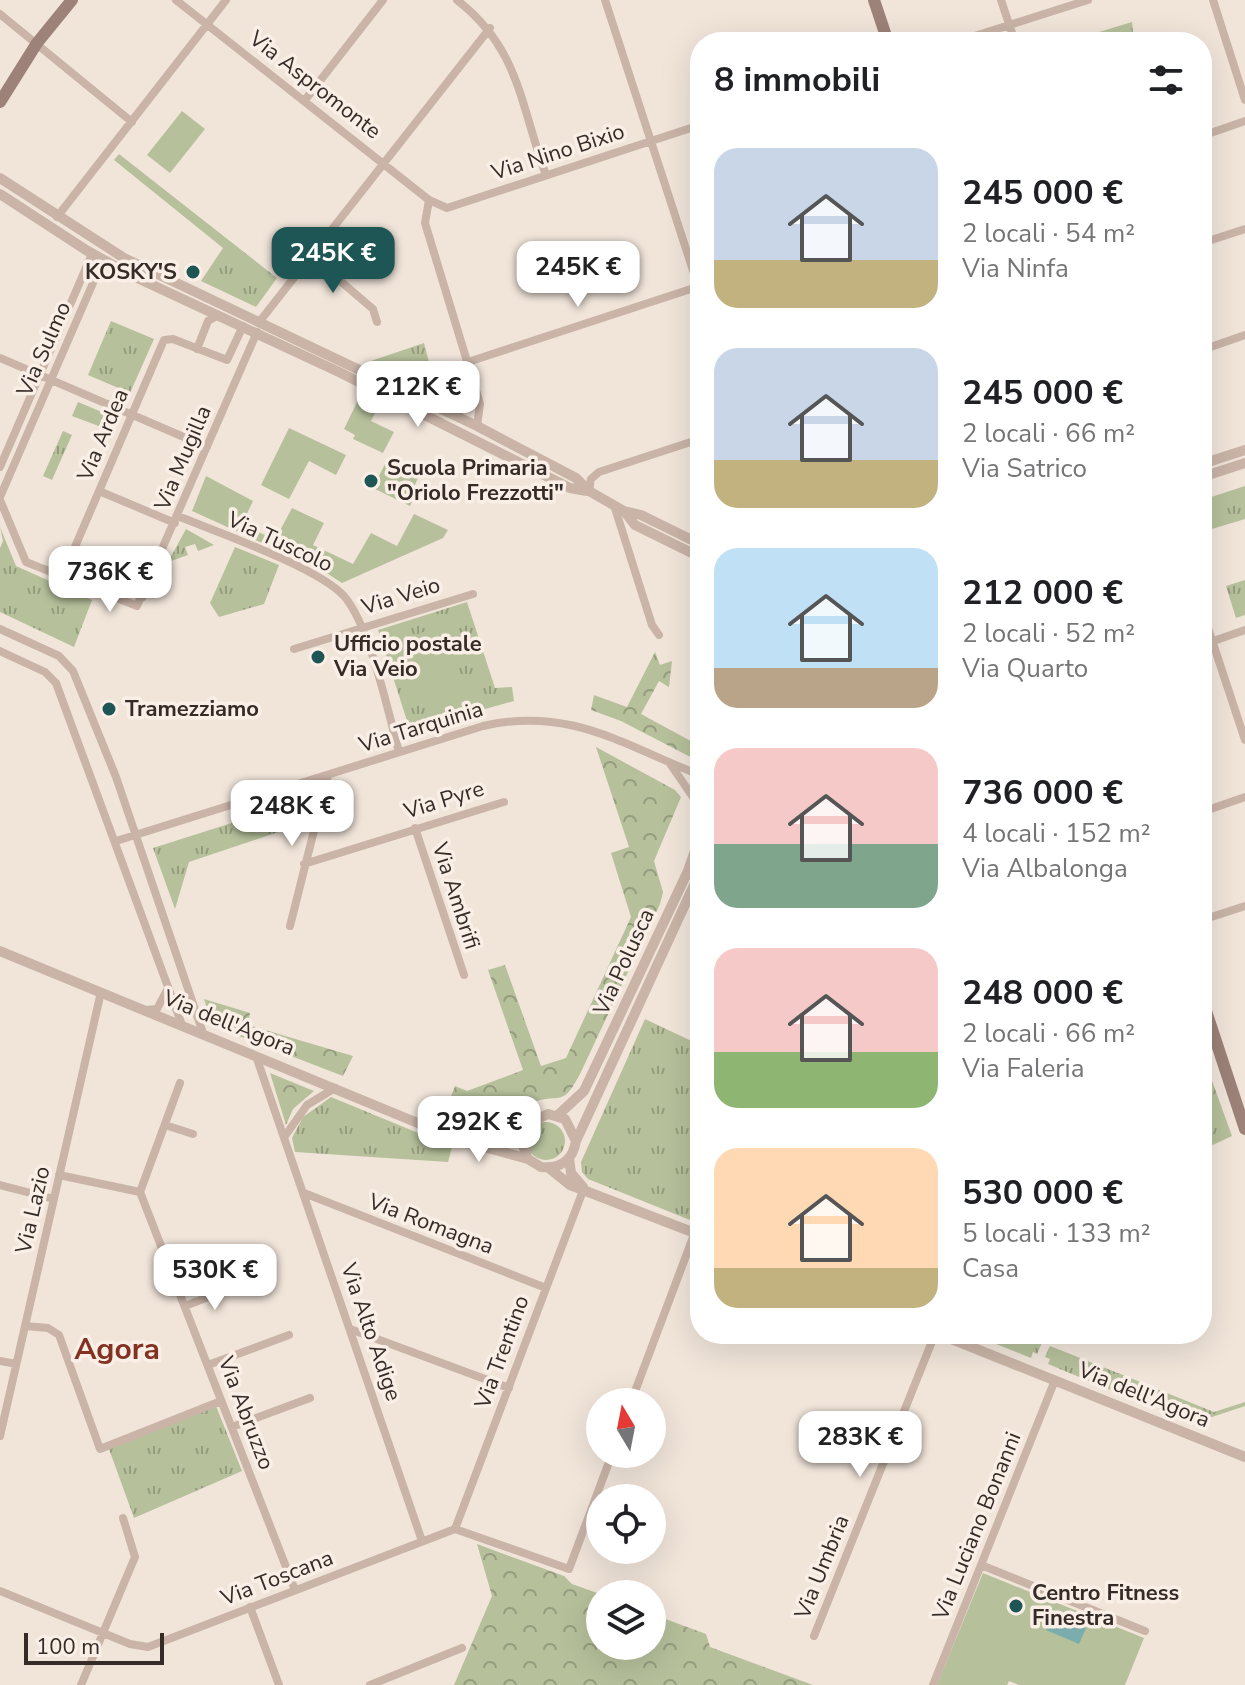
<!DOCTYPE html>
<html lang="it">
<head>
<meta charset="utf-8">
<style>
  body { margin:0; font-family:"Nunito Sans",sans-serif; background:#f2f2f2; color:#202124; height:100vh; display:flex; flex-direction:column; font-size:30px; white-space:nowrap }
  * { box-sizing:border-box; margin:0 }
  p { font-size:26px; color:#757577 }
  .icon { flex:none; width:44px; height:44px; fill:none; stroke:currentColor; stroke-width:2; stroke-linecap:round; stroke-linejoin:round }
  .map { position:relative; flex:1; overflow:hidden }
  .panel { position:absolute; left:690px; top:32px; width:522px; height:1312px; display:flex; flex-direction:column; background:#fff; border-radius:32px; box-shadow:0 8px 32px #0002 }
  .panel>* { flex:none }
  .needle { width:52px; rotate:350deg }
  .fabs { position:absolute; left:586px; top:1388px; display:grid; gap:16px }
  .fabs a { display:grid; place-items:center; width:80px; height:80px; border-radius:50%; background:#fff; box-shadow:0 8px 32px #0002; font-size:40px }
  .scale { position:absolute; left:24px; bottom:20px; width:140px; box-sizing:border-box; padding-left:8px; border:4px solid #352b27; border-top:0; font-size:22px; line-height:28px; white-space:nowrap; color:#352b27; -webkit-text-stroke:6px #f9efe7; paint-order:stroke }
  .price { position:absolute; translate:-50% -68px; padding:0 18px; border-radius:16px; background:#fff; color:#222; font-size:26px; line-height:52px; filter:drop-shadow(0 2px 4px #0008) }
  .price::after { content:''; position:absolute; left:50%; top:48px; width:24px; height:18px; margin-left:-12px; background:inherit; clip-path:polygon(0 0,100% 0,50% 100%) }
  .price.active { background:#1e5655; color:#fff }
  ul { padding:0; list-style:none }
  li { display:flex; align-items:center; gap:24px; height:200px; padding:0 24px }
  li span { display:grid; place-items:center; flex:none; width:224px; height:160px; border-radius:24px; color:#555 }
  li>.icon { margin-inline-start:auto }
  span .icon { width:96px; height:96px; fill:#fffc; stroke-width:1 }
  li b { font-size:34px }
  h2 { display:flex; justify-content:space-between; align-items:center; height:96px; padding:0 24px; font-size:34px }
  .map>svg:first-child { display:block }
  .grass { fill:url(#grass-tufts) }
  .forest { fill:url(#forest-crowns) }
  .garden { fill:#b6c09b }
  .water { fill:#7aadac }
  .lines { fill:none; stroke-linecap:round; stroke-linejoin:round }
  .minor { stroke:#c9b4a7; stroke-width:8 }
  .tertiary { stroke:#c9b4a7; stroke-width:10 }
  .secondary { stroke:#9c8278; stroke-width:12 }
  .poi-dot { fill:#1e5655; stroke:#f9efe7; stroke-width:3 }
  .labels { text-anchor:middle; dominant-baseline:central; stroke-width:7; stroke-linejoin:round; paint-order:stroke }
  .street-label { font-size:22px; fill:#352b27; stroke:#f9efe7 }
  .poi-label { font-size:22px; font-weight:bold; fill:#352b27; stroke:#f9efe7; text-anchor:start }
  .district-label { font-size:30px; font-weight:bold; fill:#833222; stroke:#f9efe7 }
</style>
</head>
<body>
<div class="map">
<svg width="1245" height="1685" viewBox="0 0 1245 1685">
  <defs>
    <pattern id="grass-tufts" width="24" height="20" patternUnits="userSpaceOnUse" patternTransform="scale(2)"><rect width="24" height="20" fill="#b6c09b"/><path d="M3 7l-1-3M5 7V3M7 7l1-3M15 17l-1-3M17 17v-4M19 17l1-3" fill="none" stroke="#959c7e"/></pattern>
    <pattern id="forest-crowns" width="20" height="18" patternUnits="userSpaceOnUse" patternTransform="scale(2)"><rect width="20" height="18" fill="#b6c09b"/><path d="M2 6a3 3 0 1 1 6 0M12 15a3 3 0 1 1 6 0" fill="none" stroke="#959c7e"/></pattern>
  </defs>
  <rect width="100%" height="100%" fill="#f1e5da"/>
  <path class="grass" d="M1132,22L1134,42H1066Z
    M119,154L277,278L256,307L201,281L223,248L114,160Z
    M111,321L154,339L130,393L88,375Z
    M424,343L439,400L365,363Z
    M78,402L109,415L104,428L72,416Z
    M63,431L72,435L52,480L43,476Z
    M1245,486V519L1202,532V500Z
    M0,527L16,566L92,600L74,647L0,612V548L3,541Z
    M186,529L214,545L198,551L195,544L185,547L188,555L168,562Z
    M235,547L279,565L264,604L219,617L210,603Z
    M1245,580V615L1236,618L1226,586Z
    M467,602L495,688L512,687L514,701L403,732L408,724L378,630Z
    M304,800L308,822L189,862L175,909L153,848Z
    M645,1019L700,1045V1224L588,1179L582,1172L581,1162Z
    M1211,1078L1232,1136L1202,1150V1081Z
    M331,1097L452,1147L448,1162L295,1152L292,1138L303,1117Z
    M527 1141a19 19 0 1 1 38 0a19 19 0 1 1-38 0Z
    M971,1334H1046L1037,1354L1033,1352L1031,1358Z
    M1050,1346L1148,1385L1143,1396L1139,1395L1137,1401L1048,1364L1050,1359L1045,1357Z
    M1157,1389L1214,1412L1245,1402V1406L1194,1423L1158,1408L1160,1403L1153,1400Z
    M216,1406L242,1471L134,1518L109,1449Z"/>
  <path class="forest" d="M655,652L660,665L672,661L669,687L659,681L641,714L700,746V762L621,721L591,710L594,695L627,707Z
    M596,747L675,790L681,797L654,861L663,892L660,904L580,1074C562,1108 561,1093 534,1102C523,1106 517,1115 508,1122L489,1124L443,1117L455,1086L467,1091L523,1070L488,970L505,965L541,1066L566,1058L631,917L611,853L629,847Z
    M204,999L250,1013L248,1025L353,1056L343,1076L213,1026Z
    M270,1073L314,1091L293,1109L286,1125Z
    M477,1544L564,1576L572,1584L600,1594V1646H652V1614L706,1634L710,1647L813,1685H454L492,1596Z"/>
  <path class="garden" d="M182,111L205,129L170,173L147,155Z
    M360,396L379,405L371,421L394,432L383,453L353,439L355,435L344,429Z
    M289,428L346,455L336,475L309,461L289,499L261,485Z
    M386,462L418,478L414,487L418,489L410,506L373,488Z
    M206,476L253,501L242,524L275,540L292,508L324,523L313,545L353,564L371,533L397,546L414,514L448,530L443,538L342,583L302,557L300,560L192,511Z
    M442,626L462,689L418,703L398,640Z
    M983,1573L1144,1638L1125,1685H1019L1009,1681L1007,1685H937Z"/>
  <path class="water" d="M1053,1614L1086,1628L1079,1644L1046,1630Z"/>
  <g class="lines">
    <path class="minor" d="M176,0L429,200L447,208L700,125
      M457,0C520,49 520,105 546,175
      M605,0L700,292
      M1001,0L1015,42
      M1213,0L1245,100
      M0,14L132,122
      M956,42L1088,0
      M305,100L383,0
      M1202,136L1245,121
      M429,200L425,223L480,404L477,426
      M57,217L226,0
      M1202,243L1245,229
      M311,256L373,309L377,322
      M260,321L490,28
      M197,349L208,321L218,315
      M1202,350L1245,335
      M0,358L207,447
      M468,362L700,286
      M0,467L92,254
      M99,491L175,523
      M589,491L591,479L599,472L700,439
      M0,497L103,260
      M0,500L26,562L137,606L257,332
      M614,505L652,625L659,635
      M178,516C219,533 317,567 344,596C370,626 388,712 399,752
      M68,564L143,597
      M62,577L164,340L173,339L227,360L243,326
      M1202,610L1245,740
      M0,629L59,656L73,671L116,777L203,1033
      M1202,645L1245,630
      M294,649L473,594
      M0,651L45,672L56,683L182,1025
      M671,765L695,800
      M305,782L317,815
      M1202,812L1245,797
      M415,828L464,975
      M116,841L483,726C570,706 623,745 700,775
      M304,864L504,802
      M1202,920L1245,906
      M290,926L328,775
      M145,1010L157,1009L167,990
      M256,1056L422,1541
      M165,1125L193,1134
      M285,1136L307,1105L335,1088
      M59,1175L140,1192L295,1590
      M0,1185L54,1199
      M140,1192L180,1083
      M304,1193L546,1288
      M185,1306L234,1287
      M25,1326L48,1328L59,1335L100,1449L221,1401
      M350,1329L509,1388
      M0,1361L16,1364
      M208,1365L289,1335
      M631,1402L695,1232
      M232,1427L310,1398
      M0,1436L101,992
      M455,1529L584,1188
      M981,1565L1145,1631
      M0,1591L130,1644L148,1647L455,1529L569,1569L612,1454
      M250,1607L279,1685
      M814,1636L935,1334
      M81,1685L135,1557L123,1518
      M370,1685L462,1648
      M933,1685L1055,1380"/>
    <path class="tertiary" d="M0,178L124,258L477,426L576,478L589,491L624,511L641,515L700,544
      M0,194L86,250L133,276L339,372L570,488L587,491
      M1202,464L1245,450
      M1202,477L1245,463
      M624,511L635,525L700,557
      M700,788L695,800L700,813
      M0,951L459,1140L528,1159L541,1167C560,1169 573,1160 576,1141L565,1119L548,1114L504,1134L444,1131
      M558,1115L584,1091L688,871L698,842L699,812
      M525,1127L522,1143L528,1159
      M577,1139L700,872
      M569,1158L571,1173L583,1187
      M549,1168L570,1185L700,1235
      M939,1334L1245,1457"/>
    <path class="secondary" d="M874,0L888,42
      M0,102L37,43L72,0
      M1202,999L1245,1129"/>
  </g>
  <g class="poi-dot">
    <circle cx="193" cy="272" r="8"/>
    <circle cx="371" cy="481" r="8"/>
    <circle cx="318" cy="657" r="8"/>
    <circle cx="109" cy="709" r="8"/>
    <circle cx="1016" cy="1606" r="8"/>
  </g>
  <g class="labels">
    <g class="street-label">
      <text transform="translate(315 85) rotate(38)">Via Aspromonte</text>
      <text transform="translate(558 152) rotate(-18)">Via Nino Bixio</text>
      <text transform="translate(44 349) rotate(-66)">Via Sulmo</text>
      <text transform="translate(103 435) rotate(-67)">Via Ardea</text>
      <text transform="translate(183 458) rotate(-67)">Via Mugilla</text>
      <text transform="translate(280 542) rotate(25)">Via Tuscolo</text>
      <text transform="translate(401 596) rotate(-17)">Via Veio</text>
      <text transform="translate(421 727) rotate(-17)">Via Tarquinia</text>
      <text transform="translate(444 800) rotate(-17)">Via Pyre</text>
      <text transform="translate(456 896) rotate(72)">Via Ambrifi</text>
      <text transform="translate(624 962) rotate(-65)">Via Polusca</text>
      <text transform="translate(229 1023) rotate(22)">Via dell'Agora</text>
      <text transform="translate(33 1210) rotate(-77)">Via Lazio</text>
      <text transform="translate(431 1224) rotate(21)">Via Romagna</text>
      <text transform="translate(371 1332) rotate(71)">Via Alto Adige</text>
      <text transform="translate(502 1352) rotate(-70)">Via Trentino</text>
      <text transform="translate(1144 1395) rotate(22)">Via dell'Agora</text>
      <text transform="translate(246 1413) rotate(69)">Via Abruzzo</text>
      <text transform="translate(977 1526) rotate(-68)">Via Luciano Bonanni</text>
      <text transform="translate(822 1567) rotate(-68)">Via Umbria</text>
      <text transform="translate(277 1578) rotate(-21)">Via Toscana</text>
    </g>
    <g class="poi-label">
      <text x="177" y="272" text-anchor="end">KOSKY'S</text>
      <text x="387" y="468">Scuola Primaria<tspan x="387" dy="25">"Oriolo Frezzotti"</tspan></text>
      <text x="334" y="644">Ufficio postale<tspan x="334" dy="25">Via Veio</tspan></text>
      <text x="125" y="709">Tramezziamo</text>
      <text x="1032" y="1593">Centro Fitness<tspan x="1032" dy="25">Finestra</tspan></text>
    </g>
    <g class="district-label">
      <text x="117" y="1349">Agora</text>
    </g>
  </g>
</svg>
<div class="fabs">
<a><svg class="needle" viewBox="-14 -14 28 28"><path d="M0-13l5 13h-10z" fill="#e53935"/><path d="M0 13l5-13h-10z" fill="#757577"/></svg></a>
<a><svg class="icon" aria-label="locate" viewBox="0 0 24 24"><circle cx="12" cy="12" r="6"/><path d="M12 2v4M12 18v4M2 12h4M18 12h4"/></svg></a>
<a><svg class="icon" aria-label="layers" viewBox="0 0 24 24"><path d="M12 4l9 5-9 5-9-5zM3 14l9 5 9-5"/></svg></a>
</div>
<div class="scale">100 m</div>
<b class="price active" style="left:333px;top:295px">245K €</b>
<b class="price" style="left:578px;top:309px">245K €</b>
<b class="price" style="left:418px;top:429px">212K €</b>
<b class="price" style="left:110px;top:614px">736K €</b>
<b class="price" style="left:292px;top:848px">248K €</b>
<b class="price" style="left:479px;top:1164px">292K €</b>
<b class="price" style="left:215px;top:1312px">530K €</b>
<b class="price" style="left:860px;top:1479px">283K €</b>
<section class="panel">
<h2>8 immobili<svg class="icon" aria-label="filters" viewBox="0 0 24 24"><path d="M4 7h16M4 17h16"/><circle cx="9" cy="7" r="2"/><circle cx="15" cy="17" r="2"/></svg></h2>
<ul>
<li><span style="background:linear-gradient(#c9d6e8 70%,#c2b280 0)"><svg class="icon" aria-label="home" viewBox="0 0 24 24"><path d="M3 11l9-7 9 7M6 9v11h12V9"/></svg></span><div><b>245 000 €</b><p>2 locali · 54 m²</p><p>Via Ninfa</p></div></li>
<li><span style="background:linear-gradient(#c9d6e8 70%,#c2b280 0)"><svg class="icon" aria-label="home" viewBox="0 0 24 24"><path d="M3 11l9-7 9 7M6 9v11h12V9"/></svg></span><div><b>245 000 €</b><p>2 locali · 66 m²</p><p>Via Satrico</p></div></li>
<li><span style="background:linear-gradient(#bfe0f5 75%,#b9a48a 0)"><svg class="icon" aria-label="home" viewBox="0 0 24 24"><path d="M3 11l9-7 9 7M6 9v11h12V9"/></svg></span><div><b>212 000 €</b><p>2 locali · 52 m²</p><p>Via Quarto</p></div></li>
<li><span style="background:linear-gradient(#f6c9c9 60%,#7fa58c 0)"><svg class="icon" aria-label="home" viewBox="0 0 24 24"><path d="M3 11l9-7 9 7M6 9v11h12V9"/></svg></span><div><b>736 000 €</b><p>4 locali · 152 m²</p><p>Via Albalonga</p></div></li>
<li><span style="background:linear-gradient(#f6c9c9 65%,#8fb573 0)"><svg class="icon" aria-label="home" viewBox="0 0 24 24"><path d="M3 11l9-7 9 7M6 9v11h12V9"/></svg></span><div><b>248 000 €</b><p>2 locali · 66 m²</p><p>Via Faleria</p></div></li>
<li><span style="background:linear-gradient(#ffd9b3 75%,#c2b280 0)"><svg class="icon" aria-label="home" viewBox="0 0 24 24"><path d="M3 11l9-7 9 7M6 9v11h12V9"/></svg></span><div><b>530 000 €</b><p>5 locali · 133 m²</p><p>Casa</p></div></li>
</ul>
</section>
</div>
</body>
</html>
